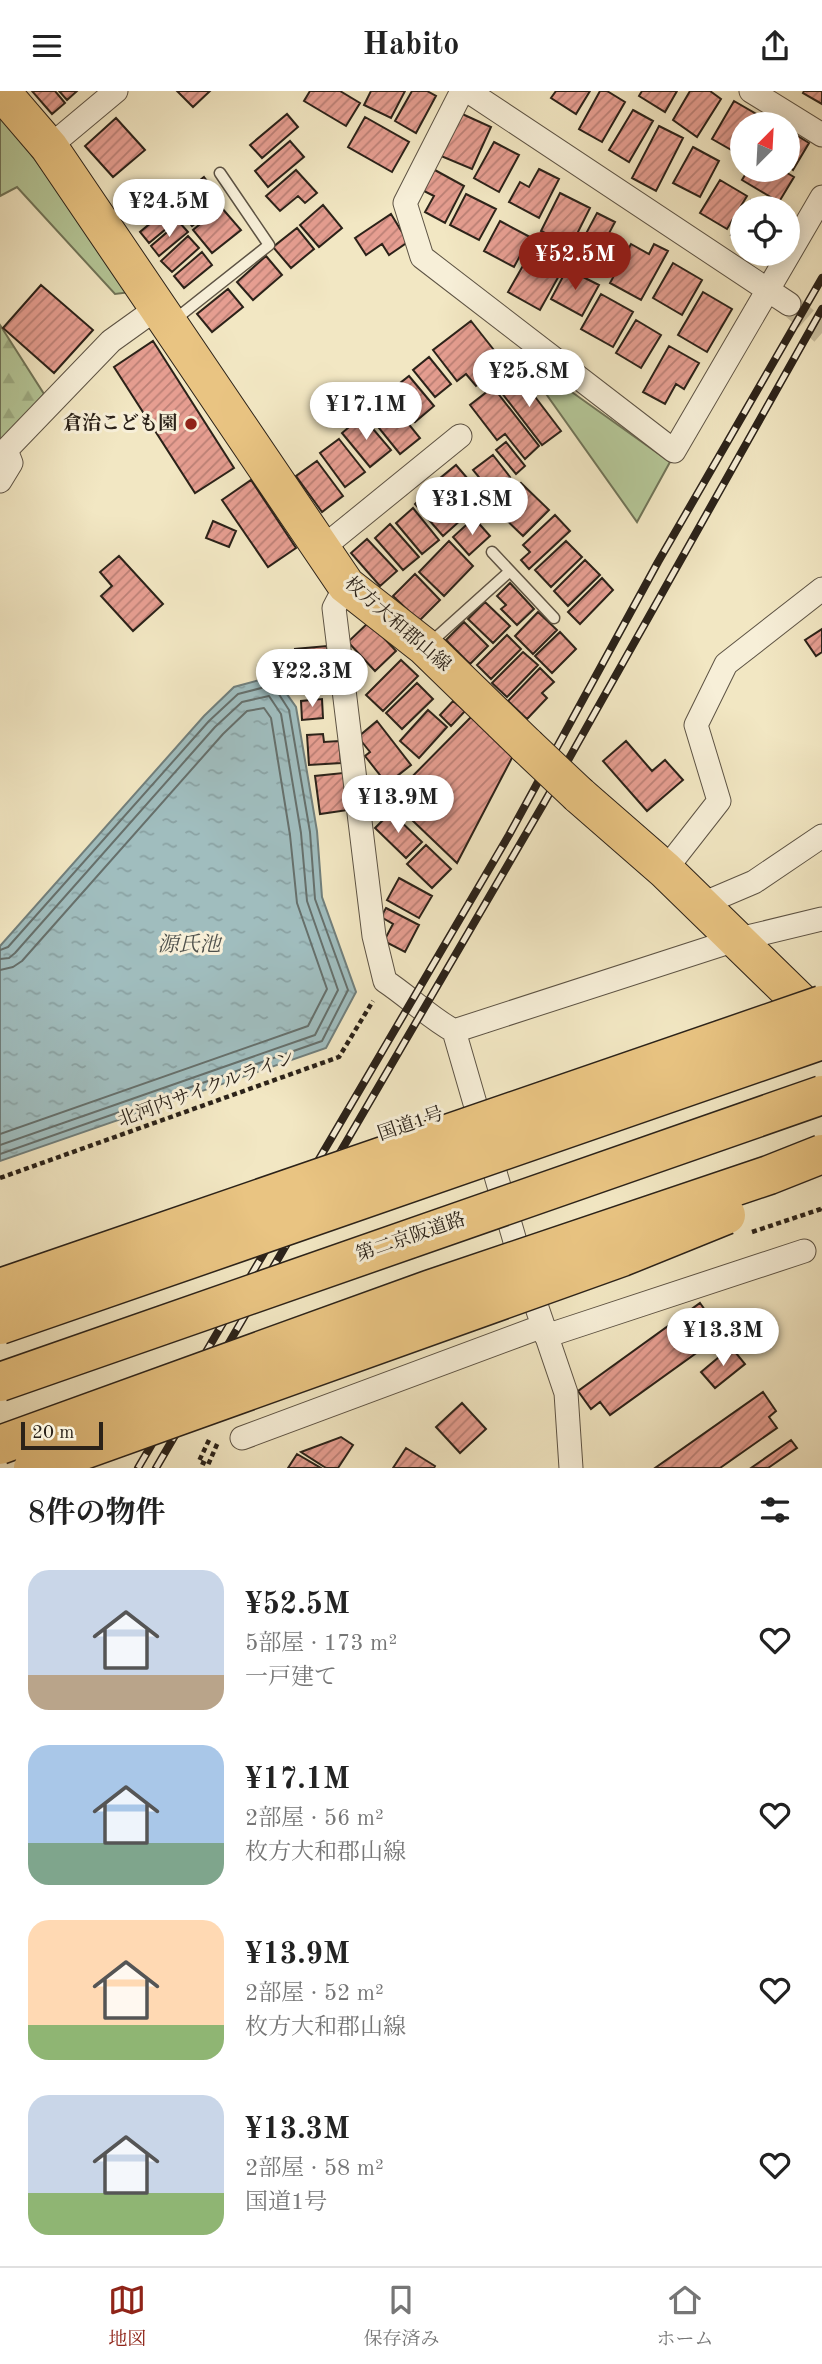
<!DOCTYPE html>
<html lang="ja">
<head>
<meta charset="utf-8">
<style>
  body { margin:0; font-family:"Old Standard TT","Noto Serif JP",serif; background:#f6f6f6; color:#222; height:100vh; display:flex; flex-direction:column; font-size:26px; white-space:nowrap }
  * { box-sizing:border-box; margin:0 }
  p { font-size:23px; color:#767676 }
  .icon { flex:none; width:38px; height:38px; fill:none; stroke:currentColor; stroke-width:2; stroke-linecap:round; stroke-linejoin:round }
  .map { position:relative; height:1377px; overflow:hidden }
  .details { display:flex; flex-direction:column; background:#fff; flex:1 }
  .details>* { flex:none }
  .needle { width:46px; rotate:24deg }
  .controls { position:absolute; left:730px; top:21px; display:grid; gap:14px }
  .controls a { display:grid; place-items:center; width:70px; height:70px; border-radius:50%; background:#fff; box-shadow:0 4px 18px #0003; font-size:35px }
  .scale { position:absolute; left:21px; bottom:18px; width:82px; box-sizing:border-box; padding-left:7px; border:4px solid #2b2219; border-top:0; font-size:19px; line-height:24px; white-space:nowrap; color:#2b2219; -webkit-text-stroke:5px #f7efd8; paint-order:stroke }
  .price { position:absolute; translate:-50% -60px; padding:0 16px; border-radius:24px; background:#fff; color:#222; font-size:23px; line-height:46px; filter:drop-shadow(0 2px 4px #0008) }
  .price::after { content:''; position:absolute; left:50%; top:42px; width:21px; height:16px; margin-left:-10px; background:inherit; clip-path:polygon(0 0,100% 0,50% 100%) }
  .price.selected { background:#8f2418; color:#fff }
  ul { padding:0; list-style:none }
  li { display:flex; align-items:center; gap:21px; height:175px; padding:0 28px }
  li span { display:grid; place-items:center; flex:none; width:196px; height:140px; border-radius:21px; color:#555 }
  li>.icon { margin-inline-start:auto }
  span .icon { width:84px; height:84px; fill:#fffc; stroke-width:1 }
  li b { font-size:30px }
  h2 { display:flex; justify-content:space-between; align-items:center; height:84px; padding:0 28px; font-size:30px }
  header { display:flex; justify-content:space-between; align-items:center; height:91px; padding:0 28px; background:#fff; font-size:32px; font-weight:800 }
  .dock { display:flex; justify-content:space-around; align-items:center; height:98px; border-top:2px solid #e0e0e0; background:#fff; font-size:19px; color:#767676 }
  .dock a { display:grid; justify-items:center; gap:4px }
  .dock .selected { color:#8f2418 }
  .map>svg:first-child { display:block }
  .forest { fill:url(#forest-firs); stroke:#707458; stroke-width:2 }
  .park { fill:#b5c798; stroke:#707458; stroke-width:2 }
  .water { fill:url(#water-ripples); stroke:#717f7c; stroke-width:2 }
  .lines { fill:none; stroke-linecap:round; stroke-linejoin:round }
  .shore { stroke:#66706c; stroke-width:2 }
  .building { fill:url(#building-hatch); stroke:#2b2219; stroke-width:2 }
  .street-tunnel { stroke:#cac0a1; stroke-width:23; stroke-dasharray:23 11; stroke-linecap:butt }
  .lane-casing { stroke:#5d5344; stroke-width:13 }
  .street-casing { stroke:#5d5344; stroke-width:25 }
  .primary-casing { stroke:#2b2219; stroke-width:39 }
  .path { stroke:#2b2219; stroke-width:4.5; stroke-dasharray:5 3.5; stroke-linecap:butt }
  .lane { stroke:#f7efd8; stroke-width:10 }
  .street { stroke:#f7efd8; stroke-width:23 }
  .primary { stroke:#e9c482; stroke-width:37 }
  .rail-casing { stroke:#2b2219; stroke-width:8 }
  .rail { stroke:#f7efd8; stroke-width:5; stroke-dasharray:16; stroke-linecap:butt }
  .primary-bridge-casing { stroke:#2b2219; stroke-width:39; stroke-linecap:butt }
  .highway-bridge-casing { stroke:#2b2219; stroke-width:41; stroke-linecap:butt }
  .path-bridge { stroke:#2b2219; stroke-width:4.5; stroke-dasharray:5 3.5; stroke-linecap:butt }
  .primary-bridge { stroke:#e9c482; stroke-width:37 }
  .highway-bridge { stroke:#e9c482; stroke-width:38 }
  .poi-dot { fill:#8f2418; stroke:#f7efd8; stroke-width:2.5 }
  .labels { text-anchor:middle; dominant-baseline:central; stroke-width:6; stroke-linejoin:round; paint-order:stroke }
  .poi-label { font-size:19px; font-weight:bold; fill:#2b2219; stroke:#f7efd8; text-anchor:end }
  .street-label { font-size:19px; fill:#2b2219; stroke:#f7efd8 }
  .water-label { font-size:21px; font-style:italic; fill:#4e504b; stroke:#f7efd8 }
</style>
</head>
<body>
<header><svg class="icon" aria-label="menu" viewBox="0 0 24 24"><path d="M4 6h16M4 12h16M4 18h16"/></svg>Habito<svg class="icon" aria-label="share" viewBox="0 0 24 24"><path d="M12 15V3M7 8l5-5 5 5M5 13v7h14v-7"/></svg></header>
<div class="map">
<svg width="822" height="1377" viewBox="0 0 822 1377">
  <defs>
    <pattern id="forest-firs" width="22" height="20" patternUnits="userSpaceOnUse" patternTransform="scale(1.75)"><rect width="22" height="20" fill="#b5c798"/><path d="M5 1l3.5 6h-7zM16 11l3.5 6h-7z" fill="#9cab82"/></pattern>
    <pattern id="water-ripples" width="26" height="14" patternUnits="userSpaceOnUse" patternTransform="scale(1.75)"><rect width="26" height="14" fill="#a0bdbe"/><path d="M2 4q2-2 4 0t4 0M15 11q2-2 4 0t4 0" fill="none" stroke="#8aa2a3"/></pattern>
    <pattern id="building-hatch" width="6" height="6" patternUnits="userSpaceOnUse" patternTransform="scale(1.75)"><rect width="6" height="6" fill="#e69e91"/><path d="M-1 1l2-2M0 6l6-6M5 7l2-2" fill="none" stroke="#bb8076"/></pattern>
  </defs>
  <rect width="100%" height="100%" fill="#f2e7c3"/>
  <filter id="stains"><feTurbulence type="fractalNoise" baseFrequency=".00286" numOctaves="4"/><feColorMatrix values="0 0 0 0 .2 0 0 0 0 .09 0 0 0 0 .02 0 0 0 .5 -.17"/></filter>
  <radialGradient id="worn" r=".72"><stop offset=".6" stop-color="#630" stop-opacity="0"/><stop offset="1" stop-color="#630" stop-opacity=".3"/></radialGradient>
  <path class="forest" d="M0,234L44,303L0,355Z"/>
  <path class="park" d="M0,20L131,201L115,203L17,96L0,105Z
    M517,262L670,371L637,431Z"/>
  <path class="water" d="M274,585L296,616L317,740L322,806L356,901L326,957L0,1070V855L204,625L234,596Z"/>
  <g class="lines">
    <path class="shore" d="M0,859L8,856L209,630L238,603L273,594L289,619L310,741L315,808L348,899L322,950L0,1063
      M0,868L9,867L15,862L215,636L242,611L269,605L281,623L301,742L307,810L338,899L315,944L0,1054
      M0,879L13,876L22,870L223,643L247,620L264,617L271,627L290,744L297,812L327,898L308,935L0,1043"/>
  </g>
  <path class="building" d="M32,0H55L65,12L52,23Z
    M59,0H77L67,9Z
    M177,0H210L193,16Z
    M310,0H340L360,12L346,35L304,10Z
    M371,0H405L391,27L364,14Z
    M412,0H427L436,5L416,42L395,30Z
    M556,0H590L576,23L551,7Z
    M600,0H607L625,11L602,51L579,38Z
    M642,0H677L665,21L639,5Z
    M690,0H710L721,8L697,46L673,29Z
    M804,0H822V13L803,2Z
    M734,10L765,28L762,33H742V65L712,48Z
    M633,19L653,30L629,71L609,59Z
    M460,22L491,36L472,78L441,65Z
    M287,23L298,36L262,67L250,54Z
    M365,26L409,51L392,81L348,56Z
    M116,27L145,59L113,86L85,55Z
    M659,35L683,47L656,100L632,87Z
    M788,39L809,52L793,79L788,75Z
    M290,50L304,66L268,96L255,80Z
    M494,51L519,64L499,101L474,87Z
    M693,56L719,70L700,106L673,92Z
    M433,78L464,95L445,132L425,121L434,105L422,99Z
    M539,78L559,88L539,127L509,111L520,91L529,96Z
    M296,79L317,102L305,112L298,105L280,120L266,105Z
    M748,79H782L794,86L779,111L742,89Z
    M204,86L223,110L192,135L173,111Z
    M720,89L747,105L727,138L700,122Z
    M560,102L590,117L571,155L541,140Z
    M466,103L496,118L479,149L450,134Z
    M751,109L766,117H746Z
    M323,114L342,137L319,156L300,134Z
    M170,116L179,127L149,152L140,141Z
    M221,116L241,139L212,162L193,139Z
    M597,122L615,131L608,144L621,151L604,184L573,167Z
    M391,123L408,151L389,164L382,153L366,164L355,147Z
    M742,125V150L731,144Z
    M500,130L530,146L514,176L484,160Z
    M179,131L188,141L159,165L151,155Z
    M297,137L314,158L291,177L273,156Z
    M188,145L199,157L172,181L161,170Z
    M631,153L649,163L654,153L668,160L641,209L610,192Z
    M533,157L565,174L540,219L508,201Z
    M202,161L212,174L184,197L174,185Z
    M266,165L282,184L253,209L237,191Z
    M673,172L702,189L682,224L653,207Z
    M567,178L599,194L582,225L551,208Z
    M41,194L93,239L54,282L3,237Z
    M228,198L243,216L212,241L197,223Z
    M703,201L732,218L707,261L678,244Z
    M601,203L633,221L613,256L581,238Z
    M636,229L661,244L641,277L616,262Z
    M471,230L505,273L476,295L466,283L457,290L433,259Z
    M153,250L234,377L195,402L114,276Z
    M669,255L699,272L684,298L676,293L665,313L643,301Z
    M429,266L451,293L435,306L413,279Z
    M517,282L561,340L542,354L498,297Z
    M409,285L434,315L415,331L390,300Z
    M493,296L539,355L525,368L505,343L497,349L470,314Z
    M386,305L420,347L400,363L366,321Z
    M362,325L391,359L370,376L342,342Z
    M339,348L365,381L345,396L320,362Z
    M506,351L525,375L516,383L496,359Z
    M493,364L510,386L491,401L473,379Z
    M317,370L343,405L322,421L296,385Z
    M456,374L485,408L468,423L439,388Z
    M251,389L296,457L268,476L222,409Z
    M521,392L549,419L523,445L495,418Z
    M434,396L462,428L443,445L415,413Z
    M413,417L439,449L422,463L396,432Z
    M555,424L570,440L529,478L521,469L530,461L523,454Z
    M474,427L490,445L469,464L453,446Z
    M213,430L236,440L229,456L206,447Z
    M390,433L419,466L403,479L375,447Z
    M367,448L397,480L380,495L351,462Z
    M449,450L473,475L444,505L419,481Z
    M566,450L582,466L551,496L535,479Z
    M119,465L163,513L133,540L101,505L112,495L100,481Z
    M585,469L600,484L568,515L554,500Z
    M415,483L440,509L419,530L393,505Z
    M602,487L613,499L580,533L568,521Z
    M510,492L534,518L517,534L501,518L506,514L497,505Z
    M485,511L510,535L493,552L468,528Z
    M538,521L557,539L533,563L515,545Z
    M369,531L396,560L375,580L348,551Z
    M464,531L488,555L470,573L446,549Z
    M822,538V561L816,565L805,549Z
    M560,541L576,558L552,582L535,565Z
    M507,544L521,558L491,588L477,574Z
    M327,555L331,598L299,600L295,558Z
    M523,561L538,574L507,606L492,592Z
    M401,569L418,585L383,620L366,604Z
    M540,577L554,591L542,602L547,607L527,628L508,610Z
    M417,592L433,608L402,638L386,622Z
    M322,608L323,627L302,629L301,610Z
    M453,610L465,620L451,635L440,624Z
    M428,619L447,636L419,667L400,650Z
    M474,623L514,663L457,772L390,708Z
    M377,630L411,674L387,693L365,665L370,661L358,646Z
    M323,643L324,651L339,650L341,672L309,674L307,644Z
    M626,650L652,680L665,669L683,689L647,720L603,670Z
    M343,682L348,719L320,723L315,685Z
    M391,721L422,751L406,767L375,737Z
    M426,754L451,778L432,797L407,773Z
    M399,787L432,805L419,827L387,809Z
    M386,817L419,834L405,861L384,850L393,833L381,826Z
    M700,1212L710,1226L701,1233L713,1250L610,1324L600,1311L591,1318L578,1300Z
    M731,1256L745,1273L715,1297L701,1281Z
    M763,1301L776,1320L769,1326L777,1337L720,1377H655Z
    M462,1312L486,1338L460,1362L436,1336Z
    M341,1346L353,1354L338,1377H326L301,1361Z
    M791,1349L797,1357L768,1377H751Z
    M406,1357L435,1375L434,1377H393Z
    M297,1363L321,1377H288Z"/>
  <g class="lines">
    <path class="street-tunnel" d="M789,213L822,242"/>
    <defs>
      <path id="lane" d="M173,230L269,154L220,82
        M492,461L554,527
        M430,552L510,480"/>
      <path id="street" d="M462,0L405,112L422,166L674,360L822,106
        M468,0L789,213
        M751,0L822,44
        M49,56L116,0
        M0,390L11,372L6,359L111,250L157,217
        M321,458L460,345
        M346,494L334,517L374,845L385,890C409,906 429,926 454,940L735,849L822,828
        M665,779L719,710L696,634L726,573L822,498
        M700,814L754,791L822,745
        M454,940L519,1164L566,1302L571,1377
        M546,1245L804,1160
        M242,1347L543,1235"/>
      <path id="primary" d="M1,0L49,56L346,494L425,556L527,655
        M579,704L665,779L822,932"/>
    </defs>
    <use href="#lane" class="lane-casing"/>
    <use href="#street" class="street-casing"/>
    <use href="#primary" class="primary-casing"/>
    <path class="path" d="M0,1087L339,966L373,910
      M821,1118L822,1119
      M209,1349L199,1370L208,1374L218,1351"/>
    <use href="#lane" class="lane"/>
    <use href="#street" class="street"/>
    <use href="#primary" class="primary"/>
    <defs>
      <path id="rail" d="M138,1377L509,744L658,471L822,187
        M156,1377L544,712L822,218"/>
    </defs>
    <use href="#rail" class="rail-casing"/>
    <use href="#rail" class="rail"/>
    <defs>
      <path id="primary-bridge" d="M527,655L579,704"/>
      <path id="highway-bridge" d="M0,1197L822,914
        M0,1234L822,949
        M0,1291L822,1004
        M0,1354L431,1198L769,1084L822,1063
        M33,1377L622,1166L726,1124"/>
    </defs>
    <use href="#primary-bridge" class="primary-bridge-casing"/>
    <use href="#highway-bridge" class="highway-bridge-casing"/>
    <path class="path-bridge" d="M752,1141L821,1118"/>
    <use href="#primary-bridge" class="primary-bridge"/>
    <use href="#highway-bridge" class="highway-bridge"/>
  </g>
  <circle class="poi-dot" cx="191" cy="333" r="7"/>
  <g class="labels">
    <g class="poi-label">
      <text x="177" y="333">倉治こども園</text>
    </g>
    <g class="street-label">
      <text transform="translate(397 534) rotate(41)">枚方大和郡山線</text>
      <text transform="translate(207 999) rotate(-20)">北河内サイクルライン</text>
      <text transform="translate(411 1034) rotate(-19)">国道1号</text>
      <text transform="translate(411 1147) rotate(-19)">第二京阪道路</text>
    </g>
    <g class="water-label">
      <text x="189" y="854">源氏池</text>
    </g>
  </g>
  <rect width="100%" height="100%" filter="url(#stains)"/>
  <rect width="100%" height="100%" fill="url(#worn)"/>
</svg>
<div class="controls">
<a><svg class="needle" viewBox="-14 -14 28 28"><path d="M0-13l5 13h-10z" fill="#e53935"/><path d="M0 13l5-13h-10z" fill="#767676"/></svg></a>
<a><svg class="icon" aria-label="locate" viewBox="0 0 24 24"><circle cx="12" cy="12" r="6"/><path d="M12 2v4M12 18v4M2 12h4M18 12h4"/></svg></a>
</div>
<div class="scale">20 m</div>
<b class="price" style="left:169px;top:148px">¥24.5M</b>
<b class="price selected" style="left:575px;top:201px">¥52.5M</b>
<b class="price" style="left:529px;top:318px">¥25.8M</b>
<b class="price" style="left:366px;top:351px">¥17.1M</b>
<b class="price" style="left:472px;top:446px">¥31.8M</b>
<b class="price" style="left:312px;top:618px">¥22.3M</b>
<b class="price" style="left:398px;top:744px">¥13.9M</b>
<b class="price" style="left:723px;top:1277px">¥13.3M</b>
</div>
<section class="details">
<h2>8件の物件<svg class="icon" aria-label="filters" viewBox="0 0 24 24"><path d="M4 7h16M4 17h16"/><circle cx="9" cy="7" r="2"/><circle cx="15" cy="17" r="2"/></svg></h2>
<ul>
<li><span style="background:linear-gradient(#c9d6e8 75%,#b9a48a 0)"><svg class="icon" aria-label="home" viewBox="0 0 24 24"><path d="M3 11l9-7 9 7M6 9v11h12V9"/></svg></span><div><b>¥52.5M</b><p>5部屋 · 173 m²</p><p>一戸建て</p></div><svg class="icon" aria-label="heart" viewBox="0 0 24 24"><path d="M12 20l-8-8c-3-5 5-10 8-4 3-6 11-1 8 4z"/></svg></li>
<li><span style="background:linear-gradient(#a9c7e8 70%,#7fa58c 0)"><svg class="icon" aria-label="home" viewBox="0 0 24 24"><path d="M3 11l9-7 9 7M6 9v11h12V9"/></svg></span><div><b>¥17.1M</b><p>2部屋 · 56 m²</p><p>枚方大和郡山線</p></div><svg class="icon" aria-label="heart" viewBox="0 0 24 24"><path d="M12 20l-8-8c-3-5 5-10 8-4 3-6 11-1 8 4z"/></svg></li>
<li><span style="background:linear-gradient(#ffd9b3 75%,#8fb573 0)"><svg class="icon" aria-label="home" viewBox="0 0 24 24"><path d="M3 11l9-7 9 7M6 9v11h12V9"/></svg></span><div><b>¥13.9M</b><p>2部屋 · 52 m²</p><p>枚方大和郡山線</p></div><svg class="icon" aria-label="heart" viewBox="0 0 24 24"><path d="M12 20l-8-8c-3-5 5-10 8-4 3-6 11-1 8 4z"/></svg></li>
<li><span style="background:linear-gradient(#c9d6e8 70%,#8fb573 0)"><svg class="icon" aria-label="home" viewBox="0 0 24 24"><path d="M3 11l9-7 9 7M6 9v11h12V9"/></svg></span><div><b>¥13.3M</b><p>2部屋 · 58 m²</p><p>国道1号</p></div><svg class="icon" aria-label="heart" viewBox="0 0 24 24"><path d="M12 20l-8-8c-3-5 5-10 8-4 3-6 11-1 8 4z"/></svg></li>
</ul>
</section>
<nav class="dock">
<a class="selected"><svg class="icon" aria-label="map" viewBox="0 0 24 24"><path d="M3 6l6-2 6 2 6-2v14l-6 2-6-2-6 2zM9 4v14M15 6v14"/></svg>地図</a>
<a><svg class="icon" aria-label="saved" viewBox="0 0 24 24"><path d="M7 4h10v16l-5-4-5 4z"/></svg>保存済み</a>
<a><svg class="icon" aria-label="home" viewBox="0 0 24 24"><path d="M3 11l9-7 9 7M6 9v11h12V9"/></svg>ホーム</a>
</nav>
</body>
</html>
